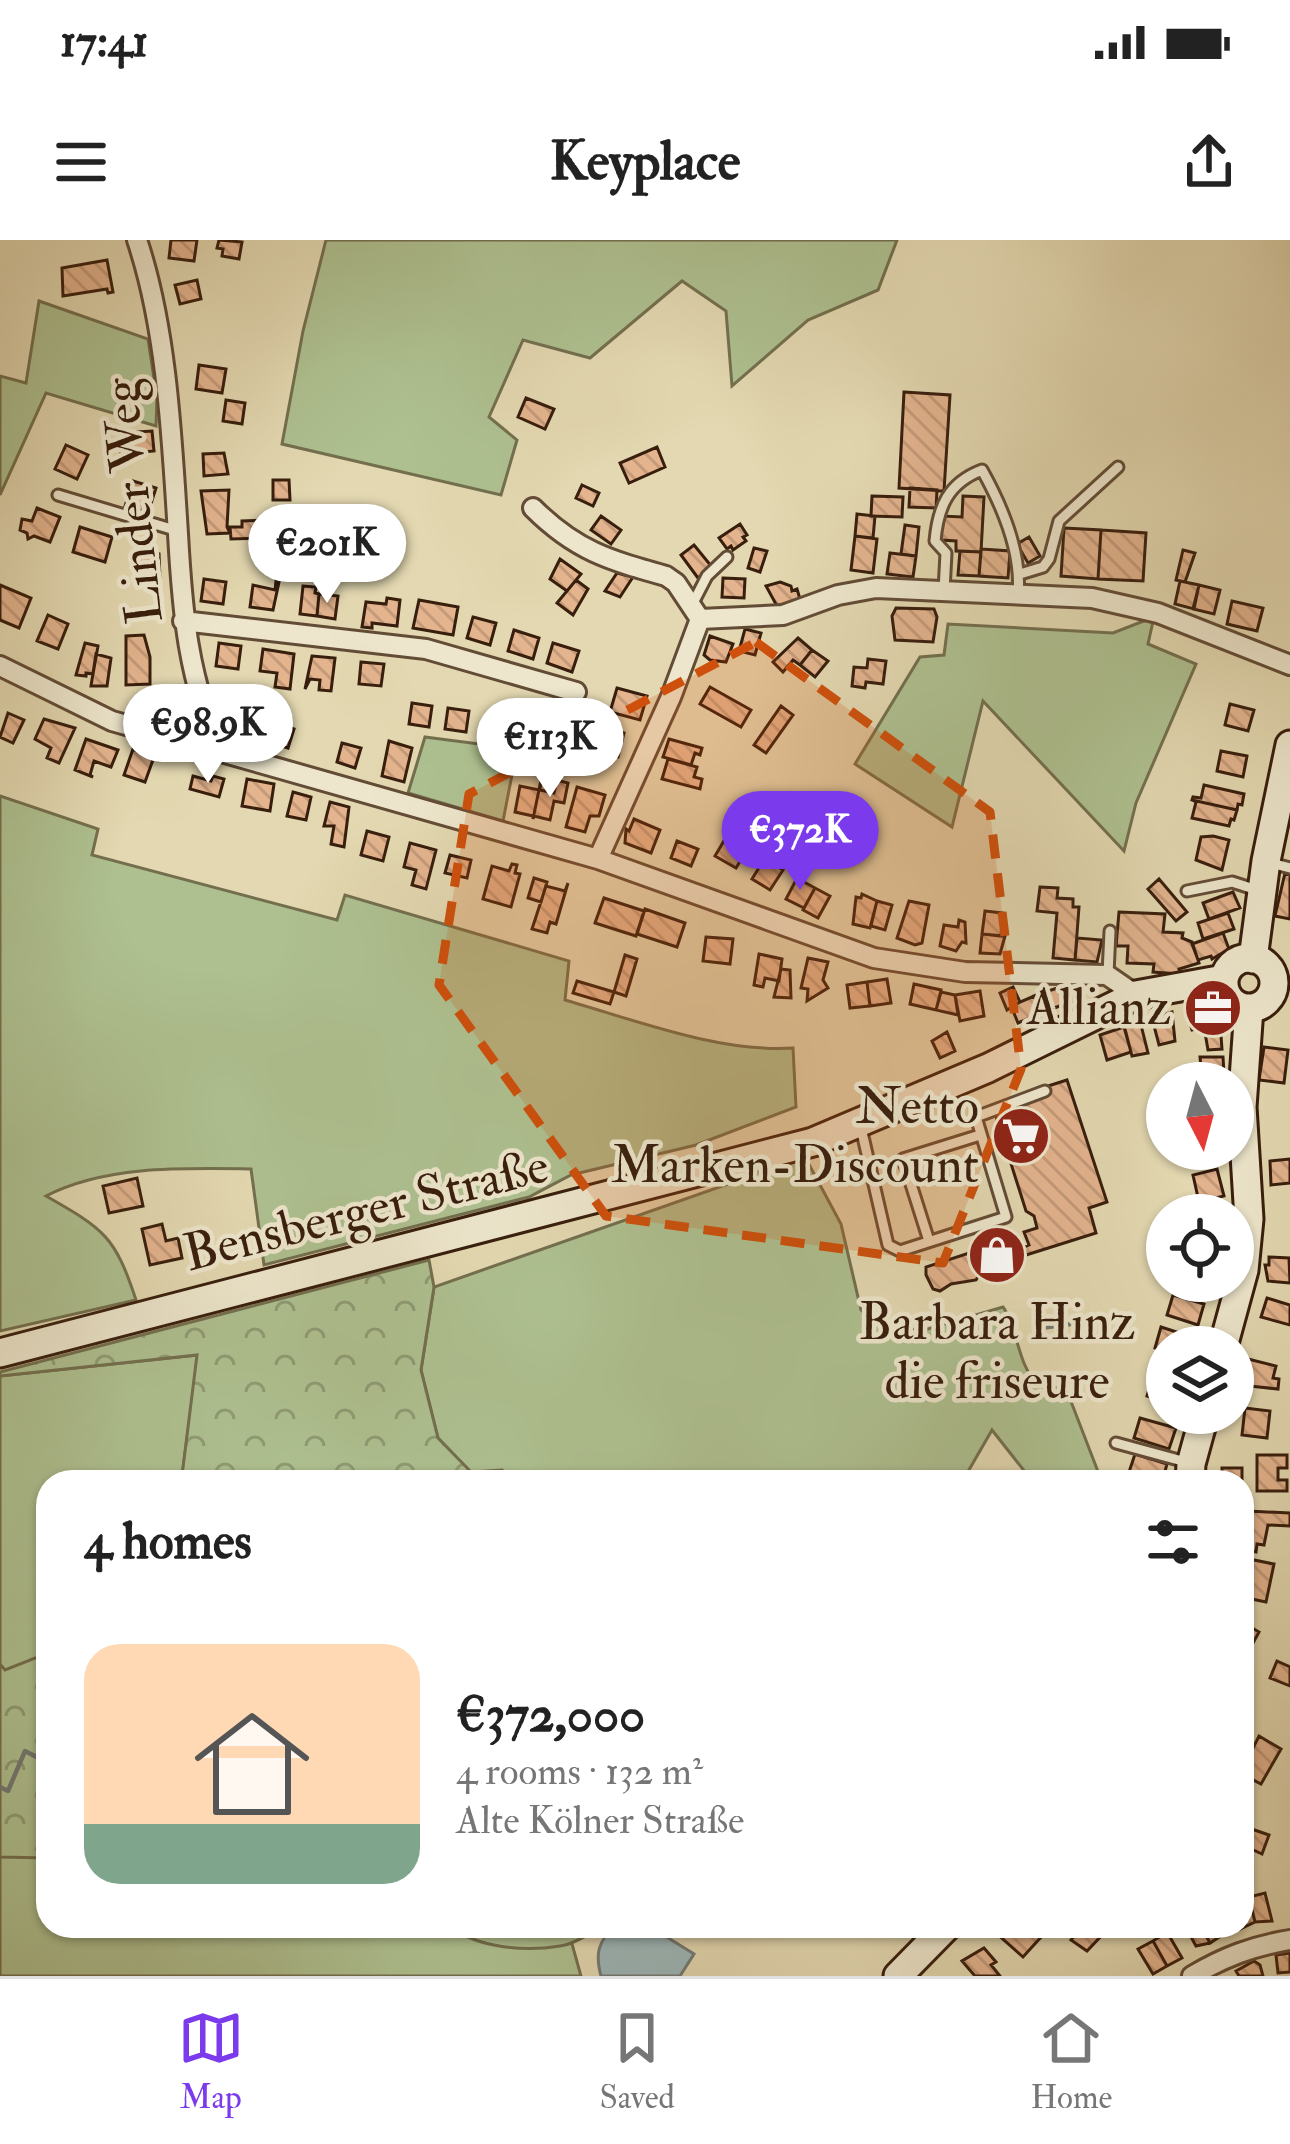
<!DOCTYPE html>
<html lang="en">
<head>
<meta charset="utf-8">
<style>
  body { margin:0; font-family:"IM FELL Double Pica",serif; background:#f2f2f2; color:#222; height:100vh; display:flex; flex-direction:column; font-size:45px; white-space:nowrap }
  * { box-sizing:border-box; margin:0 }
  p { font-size:39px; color:#767676 }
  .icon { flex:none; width:66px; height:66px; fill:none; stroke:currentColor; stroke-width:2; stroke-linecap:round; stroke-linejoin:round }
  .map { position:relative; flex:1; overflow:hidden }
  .drawer { position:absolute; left:36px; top:1230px; width:1218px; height:468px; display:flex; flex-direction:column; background:#fff; border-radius:36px; box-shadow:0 3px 9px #0004 }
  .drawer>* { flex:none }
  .needle { width:78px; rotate:174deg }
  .buttons { position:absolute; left:1146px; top:822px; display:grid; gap:24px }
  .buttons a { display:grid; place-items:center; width:108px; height:108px; border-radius:50%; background:#fff; box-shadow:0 3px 9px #0004; font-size:60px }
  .price { position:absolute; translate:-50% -102px; padding:0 27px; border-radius:42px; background:#fff; color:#222; font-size:39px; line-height:78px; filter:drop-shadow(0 3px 6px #0008) }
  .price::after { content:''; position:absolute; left:50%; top:72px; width:36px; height:27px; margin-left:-18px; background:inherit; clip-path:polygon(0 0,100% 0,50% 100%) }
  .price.on { background:#7c3aed; color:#fff }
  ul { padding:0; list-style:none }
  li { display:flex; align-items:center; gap:36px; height:300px; padding:0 48px }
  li+li { border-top:3px solid #e0e0e0 }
  li span { display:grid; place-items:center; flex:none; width:336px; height:240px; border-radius:36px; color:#555 }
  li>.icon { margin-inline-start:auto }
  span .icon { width:144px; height:144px; fill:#fffc; stroke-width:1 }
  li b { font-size:51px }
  h2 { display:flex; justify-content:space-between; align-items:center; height:144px; padding:0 48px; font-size:51px }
  .status { display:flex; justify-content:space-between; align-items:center; height:84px; padding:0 60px; background:#fff; direction:ltr }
  .status svg { height:33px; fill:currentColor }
  header { display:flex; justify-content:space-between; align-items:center; height:156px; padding:0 48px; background:#fff; font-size:54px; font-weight:800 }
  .menu { display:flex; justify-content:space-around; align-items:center; height:168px; border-top:3px solid #e0e0e0; background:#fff; font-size:33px; color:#767676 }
  .menu a { display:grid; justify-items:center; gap:6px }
  .menu .on { color:#7c3aed }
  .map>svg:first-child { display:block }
  .green { fill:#aec090; stroke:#736f4e; stroke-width:3 }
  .forest { fill:url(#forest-crowns); stroke:#736f4e; stroke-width:3 }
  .water { fill:#9bb6b8; stroke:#737974; stroke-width:3 }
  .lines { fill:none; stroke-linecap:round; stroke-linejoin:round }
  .stream { stroke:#737974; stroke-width:4.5 }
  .building { fill:url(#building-back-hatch); stroke:#381e0d; stroke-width:3 }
  .lane-casing { stroke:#634c36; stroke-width:15 }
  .street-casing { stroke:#634c36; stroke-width:24 }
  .secondary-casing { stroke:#381e0d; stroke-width:33 }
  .lane { stroke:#ede6cc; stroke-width:9 }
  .street { stroke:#ede6cc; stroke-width:18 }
  .secondary { stroke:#ede6cc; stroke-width:27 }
  .marked { fill:#ce500c; fill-opacity:0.2; stroke:#ce500c; stroke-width:9; stroke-dasharray:24 15; stroke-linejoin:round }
  .labels { text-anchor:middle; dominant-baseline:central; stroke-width:9; stroke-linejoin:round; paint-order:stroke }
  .street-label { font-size:51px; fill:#381e0d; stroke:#ede6cc }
  .poi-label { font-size:51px; fill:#381e0d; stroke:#ede6cc; text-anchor:end }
</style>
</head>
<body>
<div class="status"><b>17:41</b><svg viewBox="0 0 49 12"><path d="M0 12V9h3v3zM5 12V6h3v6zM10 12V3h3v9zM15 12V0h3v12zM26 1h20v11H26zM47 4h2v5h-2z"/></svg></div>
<header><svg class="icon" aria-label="menu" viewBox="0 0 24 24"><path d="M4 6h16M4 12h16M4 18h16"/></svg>Keyplace<svg class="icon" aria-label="share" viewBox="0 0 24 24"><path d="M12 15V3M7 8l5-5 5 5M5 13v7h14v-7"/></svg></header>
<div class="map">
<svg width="1290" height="1736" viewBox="0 0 1290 1736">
  <defs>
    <pattern id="forest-crowns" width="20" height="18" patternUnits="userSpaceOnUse" patternTransform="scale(3)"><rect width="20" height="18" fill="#aec090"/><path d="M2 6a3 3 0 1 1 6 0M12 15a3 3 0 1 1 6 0" fill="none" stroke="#8f9b74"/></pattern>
    <pattern id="building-back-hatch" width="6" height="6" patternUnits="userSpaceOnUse" patternTransform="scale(3)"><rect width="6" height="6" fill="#e3b48e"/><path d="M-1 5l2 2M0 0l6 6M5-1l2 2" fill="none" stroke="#c49a79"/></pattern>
  </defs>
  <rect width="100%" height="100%" fill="#e3d8b1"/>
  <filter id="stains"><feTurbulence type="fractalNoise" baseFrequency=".00167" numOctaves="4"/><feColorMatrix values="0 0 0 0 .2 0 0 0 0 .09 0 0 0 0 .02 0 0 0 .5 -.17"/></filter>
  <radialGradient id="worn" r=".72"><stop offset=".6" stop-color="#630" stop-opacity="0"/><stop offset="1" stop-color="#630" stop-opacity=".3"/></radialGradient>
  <path class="green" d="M326,0H897L878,50L808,80L732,146L726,71L682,41L590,118L523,100L489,177L517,200L501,255L282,204L303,91Z
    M39,61L148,99L157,158L156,186L46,153L0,255V136L26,143Z
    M1154,377L1148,404L1196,424L1136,563L1124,611L983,461L952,587L855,524L920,417L944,415L948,384L1113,393Z
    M425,497L517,509L503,581L408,553Z
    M0,556L98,589L92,615L337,680L345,655L569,721L565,760C635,780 720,813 793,808L796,867L696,905L571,935L529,957L264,1025L251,929C185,928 106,925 46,956C104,989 115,996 136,1060L0,1091Z
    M805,917L841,984L861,1070L874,1081L921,1091L1003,1067C1017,1085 1019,1131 1037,1141C1046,1146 1058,1147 1067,1151L1102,1242H1033L992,1190L962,1242H480L438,1198L421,1130L434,1047Z
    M198,1115L182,1236L177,1242H48V1443L0,1436V1136Z
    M48,1541V1686H567L581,1736H0V1543Z"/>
  <path class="forest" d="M429,1020L434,1047L421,1130L438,1198L471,1232L502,1230L517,1242H177L182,1236L197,1115L0,1136V1132Z
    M35,1418L48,1421V1618L0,1617V1424L5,1430Z
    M449,1686H604C590,1693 575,1704 560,1706C524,1712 478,1708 449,1686Z"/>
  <path class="water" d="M615,1686H649L694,1714L680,1736H601C595,1714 598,1701 615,1686Z"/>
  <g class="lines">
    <path class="stream" d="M1041,1088L1108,1079
      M0,1547L8,1551L25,1511L48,1523
      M594,1686L602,1691"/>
  </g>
  <path class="building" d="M171,0H197L194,21L169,18Z
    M219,0L242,2L239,19L222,16L223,9L217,8Z
    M107,20L113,52L108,53L107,49L63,56L62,28Z
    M197,40L201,59L180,64L175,45Z
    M199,125L226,129L222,153L196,149Z
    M904,152L950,155L944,251L899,248Z
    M526,158L554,169L545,189L518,177Z
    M226,160L245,163L242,184L223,181Z
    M152,191L154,211L121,214L120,193Z
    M66,205L88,215L77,239L55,229Z
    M657,207L665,227L629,243L620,223Z
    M224,213L228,234L204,236L203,214Z
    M273,240H289L290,260H273Z
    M133,241L156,248L148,273L125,266Z
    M582,245L599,253L593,266L576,258Z
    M910,248L937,250L936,268L909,267Z
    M229,250L227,287L230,293L207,294L201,251Z
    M872,256L903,257L902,277L871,276Z
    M963,256L984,257L981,312L956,311V301L941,300L942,276L962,277Z
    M37,268L60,277L50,302L34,296L28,299L27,293L20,290L22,279L32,281Z
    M857,274L875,276L873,298L855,296Z
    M601,276L621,290L611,304L591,290Z
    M268,280L269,298L231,299L230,287H242V281Z
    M740,284L747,295L743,297L746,301L733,310L731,306L727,309L719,298Z
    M905,285L919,287L916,316L901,314Z
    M80,287L112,297L105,322L73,312Z
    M1064,288L1101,290L1098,339L1061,336Z
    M1101,290L1146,293L1143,341L1098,339Z
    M855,296L877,299L873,333L851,330Z
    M1029,297L1040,316L1028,323L1017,304Z
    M694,305L712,327L698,338L681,315Z
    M754,308L767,311L760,332L748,328Z
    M981,309L1010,311L1008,338L979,336Z
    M1183,310L1195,313L1185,342L1176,340Z
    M960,311L981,312L979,336L958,335Z
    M890,313L916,316L913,337L887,334Z
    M138,314H159L160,339L139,340Z
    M560,319L581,334L567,351L550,339Z
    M617,333L633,337L620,357L605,351Z
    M723,338L745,339L744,358L722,357Z
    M204,339L226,342L223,364L201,361Z
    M576,340L588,349L573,375L557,363Z
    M276,341L279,342L273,370L250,367L253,345L275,350Z
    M1180,341L1199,345L1194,369L1175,364Z
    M780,342L791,346L792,351L797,349L800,359L777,366L766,346Z
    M0,345L31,358L19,388L0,380Z
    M1199,345L1220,350L1214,374L1193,369Z
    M303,346L316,347L315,353L319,354L317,376L300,374Z
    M319,354L338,356L335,379L317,376Z
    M387,358L400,360L397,386L372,383V388L362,387L366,362L386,364Z
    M419,360L458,367L453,395L413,388Z
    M1232,361L1263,368L1257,391L1227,384Z
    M896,368L934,369L937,377L933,402L895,400L892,376Z
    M48,375L68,384L58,409L37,401Z
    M473,377L496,383L490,405L467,398Z
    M745,389L761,393L755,415L739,411Z
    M514,390L539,398L533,419L508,411Z
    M144,395L150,417V444L126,445V396Z
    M710,396L733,404L726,422L710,420L704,415Z
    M798,398L812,410L800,425L793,420L783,432L773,422Z
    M85,403L98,406L93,434L86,433V436L76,435Z
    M219,403L241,406L238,429L216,426Z
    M553,403L579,411L572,432L547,423Z
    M263,409L294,414L290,449L275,447L277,433L260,431Z
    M812,410L828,421L815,437L800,425Z
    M96,414L111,418L107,446H91Z
    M312,416L335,418L331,451L319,450L320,440L310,439L305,449Z
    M868,419L886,421L883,444L866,442L865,448L852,446L854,427L867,428Z
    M361,422L384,424L381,446L359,444Z
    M710,447L751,470L741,487L700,464Z
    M617,448L647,456L640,480L610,472Z
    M171,455L188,460L183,477L166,472Z
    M412,463L432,466L429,487L409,484Z
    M1230,464L1254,470L1248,491L1225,485Z
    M781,466L793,475L766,513L754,505Z
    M448,468L469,471L466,492L445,489Z
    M500,472L521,478L515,502L493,496Z
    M8,473L24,480L13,503L0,497Z
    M44,479L75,488L59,523L47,518L51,508L35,499Z
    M265,480L276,483L270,502L259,499Z
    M537,480L557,487L551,506L531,500Z
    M276,483L294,489L288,508L270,502Z
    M597,485L624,493L618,517L590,509Z
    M86,499L118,510L111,527L94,521L90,535L93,537L75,530Z
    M669,499L702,508L700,515L695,513L691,525L663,517Z
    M389,501L412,508L404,542L382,536Z
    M342,503L361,508L355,528L337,522Z
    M133,509L154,517L145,542L124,535Z
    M1221,511L1247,516L1243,537L1217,531Z
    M668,519L697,527L694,537L702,539L700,549L662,539Z
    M193,536L211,541L213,536L224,539L219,557L190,549Z
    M247,539L274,544L270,571L242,566Z
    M541,540L540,550L554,553L557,540L568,543L564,563L554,561L550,580L534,576L533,579Z
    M541,540L533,579V576L515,572L520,546L539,550Z
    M1204,545L1244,554L1242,565L1238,564L1237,570L1192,560L1193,557L1201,558Z
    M577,547L605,555L599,576H590L585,592L566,587Z
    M293,552L311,557L306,580L287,576Z
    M1192,560L1237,570L1234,580L1231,579L1229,586L1192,578L1196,562Z
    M330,562L349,567L344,607L331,604L334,586H324Z
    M634,579L660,590L651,613L625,603L626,589L629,591Z
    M731,589L753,600L736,628L715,616Z
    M367,591L389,597L383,621L361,615Z
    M1213,596L1229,600L1222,630L1196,620L1201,597Z
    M677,601L698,609L691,626L671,618Z
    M410,603L436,610L426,649L412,645L416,630L404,627Z
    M450,615L471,620L467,638L445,633Z
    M765,618L783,630L770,650L752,639Z
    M512,624L517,625L515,633L520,634L511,667L483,659L492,626L509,631Z
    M1285,633L1290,635V679L1275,676Z
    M534,638L547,642L541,662L528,658Z
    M797,638L815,648L804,668L786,659Z
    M1159,639L1187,672L1176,681L1148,649Z
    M568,643L556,684L550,682L547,693L532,689L546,646L565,651Z
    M1040,647L1058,648L1057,658L1073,659V667H1079L1075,720L1053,718L1057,673L1037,671Z
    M815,648L830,656L818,678L803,670Z
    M1233,652L1240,668L1209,679L1203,663Z
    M862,654L877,661L870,688L853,684L856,657L861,658Z
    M604,658L644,671L636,696L595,683Z
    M877,661L892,665L885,690L871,686Z
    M909,661L929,665L922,703L915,705L897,698Z
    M645,669L685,683L677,707L637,694Z
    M985,671L1003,673L1001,696L982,694Z
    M1119,672L1165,674L1163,692L1183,693L1182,698L1192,702L1199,723L1179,729L1180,734L1153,732L1154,724L1127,723L1128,706H1116Z
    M1228,673L1234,689L1203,699L1198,683Z
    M959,680L965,682L966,703L962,702L956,711L940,706L944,685L958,687Z
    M1223,693L1229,709L1212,719L1211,716L1198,720L1192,704Z
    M982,694L1005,696L1000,714L980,713Z
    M706,697L733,699L730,724L703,721Z
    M1077,698L1102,700L1097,722L1075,720Z
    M759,714L782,719L779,741L765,738L763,747L754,745Z
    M625,715L637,719L626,756L614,752Z
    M808,718L828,722L823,740L828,748L807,761L808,749L801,748Z
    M781,729L790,730L791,758L774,757Z
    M887,739L891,763L870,766L867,742Z
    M577,741L614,752L610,764L573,753Z
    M867,742L870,766L850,768L847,745Z
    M914,744L941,750L936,770L910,764Z
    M1013,747L1020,762L1007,770L1000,753Z
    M1057,748L1069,749L1073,761L1041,773L1034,756Z
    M980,751L984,776L960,781L955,755Z
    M941,752L955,755L958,775L936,770Z
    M1034,756L1041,773L1018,783L1011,766Z
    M1213,761L1218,764L1220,783L1192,790L1186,768Z
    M1172,772L1175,801L1159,805L1152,778Z
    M1140,781L1148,813L1132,816L1124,785Z
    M1220,783L1222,809L1208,810L1204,787Z
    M1124,787L1131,812L1107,820L1100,795Z
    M947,792L955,811L940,818L932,801Z
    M1264,807L1288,810L1284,843L1259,840Z
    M1200,817H1223L1224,835L1202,837Z
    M1067,840L1107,962L1089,968L1096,993L1026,1015L1024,1007L1029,1005L1024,992L1037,988L1034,976L1026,971L996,876L1013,869L1012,866L1048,855L1045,847Z
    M1290,919V943L1271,945L1270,921Z
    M1217,929L1224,956L1199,962L1193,935Z
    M137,938L143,966L109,973L103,946Z
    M162,984L166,1001L178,998L182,1018L150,1025L142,989Z
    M1006,1001L1016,1014L1012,1015L1014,1024L979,1035L976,1040L951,1044L940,1051L933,1049L926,1035V1027Z
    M1269,1017L1289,1018L1290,1043L1268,1041L1265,1025H1269Z
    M1173,1055L1204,1064L1198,1085L1167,1075Z
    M1267,1058L1290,1065V1085L1261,1077Z
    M1161,1087L1192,1097L1189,1107H1167V1112L1155,1108Z
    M1240,1117L1276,1126L1273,1138L1279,1139L1278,1149L1249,1146L1250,1135L1236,1132Z
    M1157,1124L1167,1128V1162L1147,1156Z
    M1245,1168L1270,1171L1267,1198L1242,1195Z
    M1140,1178L1176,1188L1169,1209L1134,1198Z
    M1135,1214L1167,1224L1162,1242L1128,1235Z
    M1257,1215H1287V1228H1278V1240H1287V1251H1257Z
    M1222,1228H1242V1248V1242H1222Z
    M1247,1271L1290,1273V1286L1268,1285L1264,1305L1257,1304L1256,1312L1242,1309Z
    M1249,1319L1274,1324L1266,1362L1242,1357Z
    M1242,1382L1259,1392L1242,1423Z
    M1277,1421L1290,1427V1446L1270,1438Z
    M1259,1496L1281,1509L1261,1544L1242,1534L1244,1513L1250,1514Z
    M1243,1586L1269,1595L1262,1614L1249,1608L1243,1622Z
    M1265,1653L1272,1681L1255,1682L1249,1657Z
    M1249,1657L1255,1682L1240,1689L1242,1659Z
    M1000,1686H1031L1042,1696L1023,1717L995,1692Z
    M1097,1686L1104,1693L1087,1711L1071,1700L1075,1695L1067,1687Z
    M1185,1686H1201L1210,1703L1196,1706Z
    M1201,1686H1220L1224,1694L1210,1703Z
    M1167,1692L1182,1718L1167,1726L1153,1701Z
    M1153,1701L1167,1726L1153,1734L1138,1709Z
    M984,1708L996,1722L991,1725L1000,1736H975L962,1721Z
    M1290,1713V1732L1278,1733L1276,1715Z
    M1254,1721L1260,1725L1263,1736H1239L1236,1731Z"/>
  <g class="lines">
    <defs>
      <path id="lane" d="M58,255L178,291
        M1020,334L1043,327L1049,319L1059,281L1118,227
        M944,351L946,313L935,301C938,267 948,243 982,230C1002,266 1022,312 1018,354
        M692,365L707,336L727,317
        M1271,623L1290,628
        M1187,651L1232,642L1257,650
        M1108,734L1110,691
        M861,888L888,1005L900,1011L1006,977L976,877L1045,851
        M929,1001L903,919L980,895
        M1116,1203L1186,1222"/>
      <path id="street" d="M137,0C167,89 172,200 178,294C182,367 188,445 222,511
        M533,268C576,311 609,320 666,336L676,343L700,379
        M700,379L783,375L838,355L876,348L1092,358L1158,373L1290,425
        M183,381L426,409L576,452
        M0,426L112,481L598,619L874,718L965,732L1107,735L1136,755
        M598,619L671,457L700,379
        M1192,1736C1224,1717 1253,1706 1290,1700"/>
      <path id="secondary" d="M1224 743a25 25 0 1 1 50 0a25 25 0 1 1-50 0Z
        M1253,719L1266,621L1290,505
        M1223,1107L1244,1030L1249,979L1242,867L1249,768
        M0,1113L813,902L988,828L1136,755L1224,739
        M1190,1242L1191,1224L1205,1173
        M898,1736L947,1686"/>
    </defs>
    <use href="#lane" class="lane-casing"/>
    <use href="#street" class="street-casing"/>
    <use href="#secondary" class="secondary-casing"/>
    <use href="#lane" class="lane"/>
    <use href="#street" class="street"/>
    <use href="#secondary" class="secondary"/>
  </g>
  <path class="marked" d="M756,402L990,572L1021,829L943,1023L606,976L439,745L469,554Z"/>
  <defs>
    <symbol id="office-disc" viewBox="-11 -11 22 22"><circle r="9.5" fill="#8f2418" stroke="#ede6cc"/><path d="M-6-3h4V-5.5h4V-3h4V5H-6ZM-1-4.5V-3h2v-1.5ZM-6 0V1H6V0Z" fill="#fff"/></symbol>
    <symbol id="supermarket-disc" viewBox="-11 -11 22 22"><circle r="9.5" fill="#8f2418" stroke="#ede6cc"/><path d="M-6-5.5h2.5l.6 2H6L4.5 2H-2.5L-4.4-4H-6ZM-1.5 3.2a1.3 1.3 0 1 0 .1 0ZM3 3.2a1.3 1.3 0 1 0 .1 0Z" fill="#fff"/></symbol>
    <symbol id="shop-disc" viewBox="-11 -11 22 22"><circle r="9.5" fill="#8f2418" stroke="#ede6cc"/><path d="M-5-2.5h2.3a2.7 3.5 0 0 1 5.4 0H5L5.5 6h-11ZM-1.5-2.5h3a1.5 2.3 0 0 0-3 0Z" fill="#fff"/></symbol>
  </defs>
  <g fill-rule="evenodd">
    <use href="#office-disc" x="1180" y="735" width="66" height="66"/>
    <use href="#supermarket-disc" x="988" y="863" width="66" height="66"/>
    <use href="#shop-disc" x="964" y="982" width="66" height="66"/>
  </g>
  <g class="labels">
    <g class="street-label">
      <text transform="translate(133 261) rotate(-96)">Linder Weg</text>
      <text transform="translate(366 970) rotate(-14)">Bensberger Straße</text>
    </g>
    <g class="poi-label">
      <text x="1171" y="768">Allianz</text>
      <text x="979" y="867">Netto<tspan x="979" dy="59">Marken-Discount</tspan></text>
      <text x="997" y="1083" text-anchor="middle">Barbara Hinz<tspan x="997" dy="59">die friseure</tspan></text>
    </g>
  </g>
  <rect width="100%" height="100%" filter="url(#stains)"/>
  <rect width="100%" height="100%" fill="url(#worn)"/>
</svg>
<div class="buttons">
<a><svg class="needle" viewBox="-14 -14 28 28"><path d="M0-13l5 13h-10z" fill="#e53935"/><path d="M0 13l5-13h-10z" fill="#767676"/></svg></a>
<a><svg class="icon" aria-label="locate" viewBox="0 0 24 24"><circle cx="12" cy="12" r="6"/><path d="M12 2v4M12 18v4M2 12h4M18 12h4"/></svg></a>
<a><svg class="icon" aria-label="layers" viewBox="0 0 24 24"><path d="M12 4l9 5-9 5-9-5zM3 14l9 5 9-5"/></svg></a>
</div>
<b class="price" style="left:327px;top:366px">€201K</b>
<b class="price" style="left:208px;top:546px">€98.9K</b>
<b class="price" style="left:550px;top:560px">€113K</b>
<b class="price on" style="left:800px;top:653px">€372K</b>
<section class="drawer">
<h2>4 homes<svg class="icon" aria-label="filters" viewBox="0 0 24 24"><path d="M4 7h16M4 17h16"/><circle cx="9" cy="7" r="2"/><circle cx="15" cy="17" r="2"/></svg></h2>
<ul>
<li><span style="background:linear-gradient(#ffd9b3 75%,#7fa58c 0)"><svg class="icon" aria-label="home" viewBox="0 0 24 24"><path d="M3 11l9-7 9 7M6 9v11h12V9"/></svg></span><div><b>€372,000</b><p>4 rooms · 132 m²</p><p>Alte Kölner Straße</p></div></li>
</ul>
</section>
</div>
<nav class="menu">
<a class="on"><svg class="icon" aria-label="map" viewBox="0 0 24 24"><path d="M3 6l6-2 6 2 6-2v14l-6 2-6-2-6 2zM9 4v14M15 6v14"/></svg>Map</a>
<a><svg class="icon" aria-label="saved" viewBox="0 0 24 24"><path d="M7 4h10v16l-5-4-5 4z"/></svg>Saved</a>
<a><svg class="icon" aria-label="home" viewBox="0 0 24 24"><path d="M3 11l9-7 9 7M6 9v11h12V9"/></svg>Home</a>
</nav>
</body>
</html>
